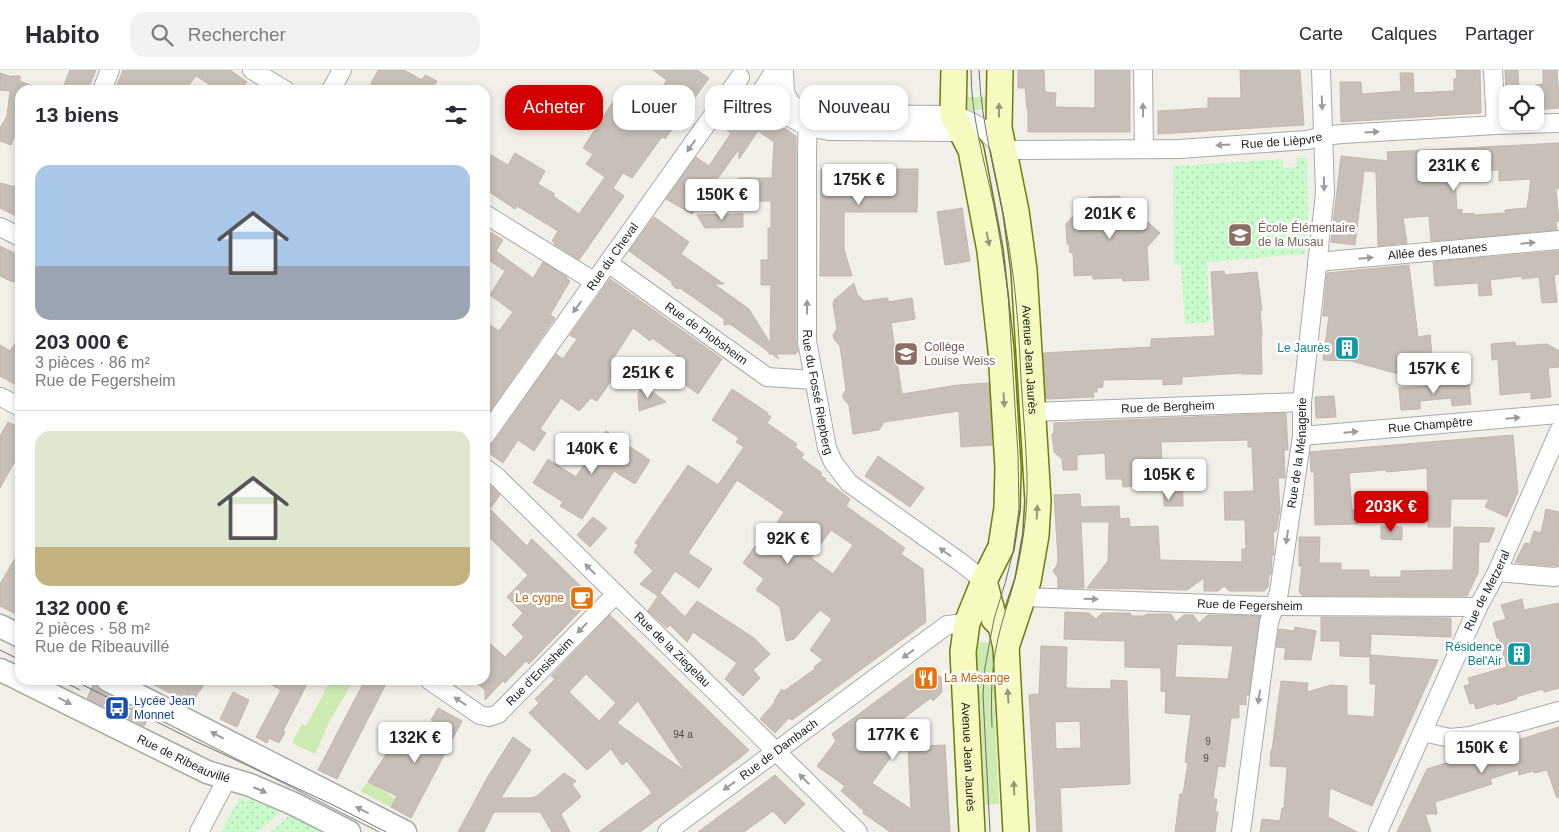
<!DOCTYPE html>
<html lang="fr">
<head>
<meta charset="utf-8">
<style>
  body { margin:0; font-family:Arial,sans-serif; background:#f2f2f3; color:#2b2b33; height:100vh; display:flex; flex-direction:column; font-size:19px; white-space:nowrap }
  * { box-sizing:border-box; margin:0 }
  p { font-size:16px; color:#7c7c81 }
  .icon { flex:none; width:28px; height:28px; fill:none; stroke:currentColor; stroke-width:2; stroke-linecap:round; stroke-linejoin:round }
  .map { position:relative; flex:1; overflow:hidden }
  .side { position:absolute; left:15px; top:15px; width:475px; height:600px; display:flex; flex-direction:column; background:#fff; border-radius:15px; box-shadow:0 2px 8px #0003 }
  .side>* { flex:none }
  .hud { position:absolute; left:505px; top:15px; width:475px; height:45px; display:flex; gap:10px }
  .buttons { position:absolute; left:1499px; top:15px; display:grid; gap:10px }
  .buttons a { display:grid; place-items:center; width:45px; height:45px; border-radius:10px; background:#fff; box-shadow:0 2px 8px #0003; font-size:25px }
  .price { position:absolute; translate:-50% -42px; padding:0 11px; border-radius:5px; background:#fff; color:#222; font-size:16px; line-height:32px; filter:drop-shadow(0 1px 2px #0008) }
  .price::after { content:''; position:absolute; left:50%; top:30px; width:15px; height:11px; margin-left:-8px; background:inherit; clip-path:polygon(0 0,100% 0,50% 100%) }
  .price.active { background:#d40000; color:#fff }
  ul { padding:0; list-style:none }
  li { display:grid; align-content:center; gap:10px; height:265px; padding:0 20px }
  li+li { border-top:1px solid #e1e1e2 }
  li span { display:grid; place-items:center; height:155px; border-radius:15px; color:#555 }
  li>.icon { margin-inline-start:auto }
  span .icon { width:90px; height:90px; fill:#fffc; stroke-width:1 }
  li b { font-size:21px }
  h2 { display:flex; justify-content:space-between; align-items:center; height:60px; padding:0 20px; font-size:21px }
  .pill { padding:0 18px; border-radius:15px; background:#fff; box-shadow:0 2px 8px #0003; font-size:18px; line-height:45px }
  .pill.active { background:#d40000; color:#fff }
  header { display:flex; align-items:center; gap:30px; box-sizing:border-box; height:70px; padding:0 25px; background:#fff; border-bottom:1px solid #e1e1e2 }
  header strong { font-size:24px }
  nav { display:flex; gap:28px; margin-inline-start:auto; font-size:18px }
  .search { width:350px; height:45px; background:#f2f2f3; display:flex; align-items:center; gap:12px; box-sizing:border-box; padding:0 18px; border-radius:15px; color:#7c7c81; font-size:19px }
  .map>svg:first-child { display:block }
  .grass { fill:#cdebb0 }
  .park { fill:url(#park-dots) }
  .building { fill:#c7bfb8; stroke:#c4b6ab; fill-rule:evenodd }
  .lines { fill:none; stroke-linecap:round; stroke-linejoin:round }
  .minor-casing { stroke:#a9a9a9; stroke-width:20 }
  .tertiary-casing { stroke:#a9a9a9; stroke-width:25 }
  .secondary-casing { stroke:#707d05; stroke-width:28 }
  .minor { stroke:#fff; stroke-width:18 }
  .tertiary { stroke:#fff; stroke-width:22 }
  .secondary { stroke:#f7fabf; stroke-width:25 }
  .tram { stroke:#707070; stroke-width:1 }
  .oneway { fill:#9c9c9c }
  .oneway2 { fill:#979978 }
  .labels { text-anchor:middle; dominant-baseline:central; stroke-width:5; stroke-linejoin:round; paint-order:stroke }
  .number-label { font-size:10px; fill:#4b4948 }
  .street-label { font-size:12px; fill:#222; stroke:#fff }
  .education-label { font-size:12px; fill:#785e54; stroke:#fff; text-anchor:start }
  .culture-label { font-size:12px; fill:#0d838f; stroke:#fff; text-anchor:end }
  .food-label { font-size:12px; fill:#c56008; stroke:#fff; text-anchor:end }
  .transit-label { font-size:12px; fill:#164399; stroke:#fff; text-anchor:start }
</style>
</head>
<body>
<header>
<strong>Habito</strong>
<div class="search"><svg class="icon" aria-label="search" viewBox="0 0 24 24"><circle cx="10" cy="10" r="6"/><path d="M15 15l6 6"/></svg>Rechercher</div>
<nav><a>Carte</a><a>Calques</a><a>Partager</a></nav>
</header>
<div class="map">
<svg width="1559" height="762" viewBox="0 0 1559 762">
  <defs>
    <pattern id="park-dots" width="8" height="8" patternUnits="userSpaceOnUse" patternTransform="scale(1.25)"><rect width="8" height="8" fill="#c8facc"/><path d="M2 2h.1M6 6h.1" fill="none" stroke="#acd6af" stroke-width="1.8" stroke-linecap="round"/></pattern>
  </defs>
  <rect width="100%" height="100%" fill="#f2efe9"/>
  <path class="grass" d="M961,27H989L988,38C980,40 971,42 963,38Z
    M984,572L995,575L1001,629L994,630L999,734L985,735L980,630L973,631L975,573Z
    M331,610H354L330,650L315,684L292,673L302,654L306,656Z
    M368,712L380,718L395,729L391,737L360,721Z"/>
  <path class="park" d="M1296,88H1307L1308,146L1305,184L1207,192L1210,252L1185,254L1181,195H1174L1173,96L1282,89L1283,98L1297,97Z
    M239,728L258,731L282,741L258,762H221Z
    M293,742L333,762H271Z"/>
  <path class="building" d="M70,0H96L88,20H62Z
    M123,0H230L247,12L240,20H218L196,6L185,20H115Z
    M378,0H404L422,10L425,5L437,11L434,16L441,20H368Z
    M653,0H697L709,8L665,69L662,67L632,108L623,103L613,118L624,126L579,190L554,174L555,173L552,171L558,161L517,136L515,139L485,119V95L491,85L508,95L515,83L545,101L538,114L555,124L553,126L579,144L605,107L586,94L593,84L583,78L618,24L645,41L667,10Z
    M1018,0H1044L1045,22L1056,23L1055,37L1095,38V0H1130V62H1028V40L1027,39L1025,18H1018Z
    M1240,0H1300L1304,55L1158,64V41L1208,38V28H1241Z
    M1456,0H1480L1481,43L1341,52L1340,12H1361L1362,24L1401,21L1400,3H1413L1414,23L1454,21V9L1457,8Z
    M1505,0H1518L1519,24H1506Z
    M1543,0H1557L1558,16H1559V38L1535,40V15L1543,14Z
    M0,3L12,7V6H20V11L43,20H20V53L11,75L0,71V58L7,46L10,21L0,20Z
    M738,28L796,66V271L798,282H796V284H776L779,289L772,284H769V282L730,254L724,255V249L680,218L677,219L672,215V212L629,181L654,147L689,172L681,184L724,214H714L749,239L770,273L771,215H761V190H768V158H771V131H739V108H772L774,72L758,61L739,89V79L692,144L666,129L696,87L709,96L731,63L719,55Z
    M1559,73V118L1556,119L1559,151H1556L1557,160L1431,171L1429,146L1403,148L1407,173L1378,176L1376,102L1364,101L1355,175L1331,172L1341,86L1388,91L1387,82ZM1499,100V111L1531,109L1527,138L1505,140V143L1474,145V143L1462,144V139L1457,140L1455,109H1468V101Z
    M821,99H918L917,142H844V179L852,206H820Z
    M0,113L20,118V148L0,138Z
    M1119,126L1160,163L1147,177L1149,210L1123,211L1122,208L1093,209L1092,205L1074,206L1073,182L1070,183L1069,174H1067L1066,154L1089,127Z
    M962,138L970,191L945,195L937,142Z
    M743,144V157L705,158L697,145Z
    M485,159L503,170L496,181L533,208L543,192L567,207L566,208L570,211L550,245L555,248L485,348V252L499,261L513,242L490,225L505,201L490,191L485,199Z
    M0,176L20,186V214L14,211L13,212L0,206Z
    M1559,181V204L1554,205L1557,232L1542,233L1539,207L1522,209V206L1490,210L1492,225L1479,226L1478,213L1435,216L1433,192Z
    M1409,195L1418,267L1430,265L1435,314L1351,291L1323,290L1329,246H1323L1327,203Z
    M1224,201L1225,205L1257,202L1262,240H1260L1262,266H1261L1262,304H1242V303L1182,307V314L1163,315V309L1103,310V317L1097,318V322H1093L1094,327L1048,329L1046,328L1043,283L1151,277V269L1215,266L1211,202Z
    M610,209L722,289L698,324L669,303L680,288L652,268L650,271L633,258L609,295L618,301L597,331L591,328L579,341L561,328L540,359L546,363L534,381L518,370L503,393L485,380V376L490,375L494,372L556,284L563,289L577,269L570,265Z
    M854,213L857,224L864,231L888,228V232L912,228L915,249L891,253L902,324L958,315L989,313L992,375L961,377L959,341L884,352L879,360L853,364L849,335L843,328V324L846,320L840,276L834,269L833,265L837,259L833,234L834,230Z
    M20,266V317L0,306V275L10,281Z
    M1515,272L1516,276L1547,274L1559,281V297L1548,298L1551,327L1531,329V322L1500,325L1498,289L1492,290L1491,274Z
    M1469,314L1471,334L1452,336L1451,328L1420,331V339L1401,340L1399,318Z
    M643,316L650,320L666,332L639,341L638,323Z
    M732,319L768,343L767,344L771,347L767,353L797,374L795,377L804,384L801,388L822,403L820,405L826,409L825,410L850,429L846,436L905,478L901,484L923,499L926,552L792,650L789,648L775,663L760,649L775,632L774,631L782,619L784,621L815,599L814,597L823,590L810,580L832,549L820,540L794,569L786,571L780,537L756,520L764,509L743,493L765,462L769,465L784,442L737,410L688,483L712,499L699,518L675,501L660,523L685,547L697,531L754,568L770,584L753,600L760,608L743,626L725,609L737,593L693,562L687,572L670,555L667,558L648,541L658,526L640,514L653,501L634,482L638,475L635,473L688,395L718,415L744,377L736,372L739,368L712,350ZM831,460L853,475L833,504L811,488Z
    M1334,326L1336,347L1316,348L1315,327Z
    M1286,343L1288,380H1284L1285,408H1278L1280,440L1276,461L1273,462L1274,485H1272L1271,504H1269L1268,517L1264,521H1229L1224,516L1218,521H1204V508L1187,520L1087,518L1108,491L1109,452H1081L1084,518H1058V508L1053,501L1057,495L1058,488L1054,425L1080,424L1081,437L1119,436L1120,449L1129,448L1130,457L1158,456L1160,490L1242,492V479H1246L1245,450H1225L1224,422L1254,421L1252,377H1248V370L1161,372L1162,396H1182L1183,436H1164L1163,415L1123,417L1122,409H1106L1105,383L1077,385V400H1063L1062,389L1054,382L1052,364L1054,363V353Z
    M8,352L20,358V382L0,418V366Z
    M606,361L650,390L635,414L614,401L582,449L560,436L563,432L533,413L548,389L576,407Z
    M1513,365L1518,422L1507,447L1485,437L1489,429H1451L1450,457H1428L1427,398L1387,402L1386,400L1349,403L1352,440L1358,439V454L1315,455L1314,402H1311L1310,382Z
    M878,386L924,418L910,437L865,406Z
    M485,411L500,425L490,439L527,476L532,469L589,524V532L529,594L526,591L505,613L503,611L485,630V620L473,610H485V569L505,587L524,567L512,555L523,543L507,527L528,505L485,463Z
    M1546,439L1559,442L1558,496L1527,494L1515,492L1525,473L1530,474L1534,461L1541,463Z
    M593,447L607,458L590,477L577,465Z
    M1381,456L1402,457V470L1381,469Z
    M1454,457L1495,458L1489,472H1479L1478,503L1467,526H1303L1299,522L1302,496H1299V467H1320L1319,493H1341V500H1369V507H1401V501L1453,500Z
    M20,480V537L16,544L0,536V514Z
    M1522,529L1524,540L1559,533V618L1544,622L1543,619L1516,627L1517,629L1497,635L1496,633L1476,639L1474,633L1470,634L1464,616L1470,614L1468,608L1507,597L1499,568H1497L1493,553L1506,549L1501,535Z
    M1065,542L1089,543L1096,549L1102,543H1130L1132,546H1144L1147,544H1171L1176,552L1184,545H1193L1199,553L1208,545L1260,546L1249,625H1246V635L1239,634V648H1231L1225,697L1218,696L1213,729H1217L1215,742H1218L1215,762H1175L1180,724H1183L1188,693L1185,692L1191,645L1165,643L1166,622L1161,621V598L1125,597V571L1064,569ZM1177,574L1233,576L1228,609L1175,607Z
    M610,545L749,680L740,688L640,762H599L652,723L627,691L622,695L611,679L587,700L529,643L539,633L535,629L555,609L551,606ZM586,604L616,633L599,651L569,622ZM638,631L685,701L617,653Z
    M1321,547L1451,548V567L1371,564L1370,587L1340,586V571H1321Z
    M1295,557L1316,561L1311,590L1284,589L1286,578L1276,577L1279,559L1294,561Z
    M1041,576L1067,577L1066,618L1111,619V610L1127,611L1130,714L1060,718L1062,762H1037L1029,625L1039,624ZM1080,651L1081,678L1056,679L1055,652Z
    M1370,585L1438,590L1372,736L1330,718L1328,747L1357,762H1260L1262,749L1280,751L1282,738H1284L1287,697L1270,696L1271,680H1272L1281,611L1308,613L1307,622L1331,615L1347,616V645L1374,647L1376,614H1370Z
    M921,598L941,607L942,622L933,631L931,628L897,653L906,666L872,713L911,739L908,677L945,675L950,762H890L863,743L864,741L841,721L845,716L817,696L836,671L832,664Z
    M145,610H207L191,634Z
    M262,610H309L283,661L285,662L279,673L269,668L267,673L256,667L281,620Z
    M365,610H388L337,709L318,700Z
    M95,611L97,618L109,625L103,636L87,628Z
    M233,622L249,630L237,657L220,649Z
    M133,637L150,646L144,656L128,648Z
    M438,638L462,651L411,748L391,737L397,726L368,712L398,666L421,681L436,652L431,650Z
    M1559,657V727L1557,728L1547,700L1534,703L1533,701L1519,705L1518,700L1490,709L1492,714L1435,732L1437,744H1425L1431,762H1397L1427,699Z
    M513,667L531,680L501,728H531L537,726L564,703L576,711L572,714L581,727L561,744L570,762H552L540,742H494L484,762H458L487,708Z
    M775,705L805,734L785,754L773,741L744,762H698Z"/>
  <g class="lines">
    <defs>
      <g id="minor">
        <path d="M252,0L285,20"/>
        <path d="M784,0L785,22L791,34"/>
        <path d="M1143,0L1144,79"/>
        <path d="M1493,0L1496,55"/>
        <path d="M102,20L110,0"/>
        <path d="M331,20L342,0"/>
        <path id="s1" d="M761,22L791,34L808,43L817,44L953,45C979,53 986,59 1003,80L1179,79L1307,70L1323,66L1342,64L1496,55L1559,53"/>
        <path d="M761,22L775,0"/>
        <path d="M773,32L791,48L808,57L829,61L961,62"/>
        <path id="s2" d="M808,43L807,81V271L827,378L833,392L849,413L963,494L984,511"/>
        <path d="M485,144L595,212"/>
        <path d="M0,157L20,167"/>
        <path id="s3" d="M1317,192L1559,170"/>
        <path id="s4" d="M608,193L767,307L814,310"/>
        <path d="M1,327L20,337"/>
        <path id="s5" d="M1033,342L1302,332"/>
        <path id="s6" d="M485,366L740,7"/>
        <path id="s7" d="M1302,366L1559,344"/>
        <path id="s8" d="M485,398L497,407L858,762"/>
        <path d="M1497,502L1554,507L1559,506"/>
        <path id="s9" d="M1024,527L1266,536L1478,537"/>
        <path id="s10" d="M429,610L480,645L489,647L498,644L616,524"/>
        <path d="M1423,662L1450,668L1470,666L1559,641"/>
        <path d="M199,762L227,709"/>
        <path id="s11" d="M667,762L947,555L967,553"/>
        <path id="s12" d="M1241,762L1269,552L1279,522L1302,366V332L1325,123L1321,0"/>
        <path id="s13" d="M1378,762L1478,537L1497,502L1559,361"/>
      </g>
      <g id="tertiary">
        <path d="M0,556L20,566"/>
        <path d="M0,600L20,609"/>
        <path id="s14" d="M21,610L207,702L250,715L294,734L349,762"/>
        <path d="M108,610L405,762"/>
      </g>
      <g id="secondary">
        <path id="s15" d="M954,0L953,45L971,80L990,181L1001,280L1008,398L1007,438L1001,477L984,511L967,553L963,582L972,762"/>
        <path id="s16" d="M1000,0L999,58L1016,141L1024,200L1038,431L1036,465L1028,511L1006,577"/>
        <path d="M984,511L994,549L1001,556L1006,577L1016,762"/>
      </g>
    </defs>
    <use href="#minor" class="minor-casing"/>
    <use href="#tertiary" class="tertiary-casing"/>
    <use href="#secondary" class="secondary-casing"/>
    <use href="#minor" class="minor"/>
    <use href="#tertiary" class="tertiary"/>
    <use href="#secondary" class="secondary"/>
    <path class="tram" d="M971,0C971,48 984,89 994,136C1000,165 1004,194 1008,223L1018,385L1019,439L1013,482L1006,510L994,549L985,597L983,625L990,762
      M979,0C981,58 999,114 1008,171C1016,217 1019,263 1021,310C1023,341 1026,373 1027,404C1028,441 1023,477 1014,512C1008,534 1000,556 996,578C991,604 991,631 992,657
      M0,580L20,590
      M60,610L80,620
      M73,610L197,672L331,734L386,762"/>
  </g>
  <defs><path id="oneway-solid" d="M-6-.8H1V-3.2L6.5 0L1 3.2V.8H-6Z" transform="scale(1.25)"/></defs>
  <g class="oneway">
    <use href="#oneway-solid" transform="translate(1322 33) rotate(88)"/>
    <use href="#oneway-solid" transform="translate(1143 40) rotate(-91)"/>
    <use href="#oneway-solid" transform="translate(1372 62) rotate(-4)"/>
    <use href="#oneway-solid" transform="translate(1223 75) rotate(176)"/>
    <use href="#oneway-solid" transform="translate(691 76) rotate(125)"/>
    <use href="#oneway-solid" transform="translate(1324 114) rotate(89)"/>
    <use href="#oneway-solid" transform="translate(1528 173) rotate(-5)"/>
    <use href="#oneway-solid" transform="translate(1366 188) rotate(-5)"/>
    <use href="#oneway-solid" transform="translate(577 237) rotate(126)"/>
    <use href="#oneway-solid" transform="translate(807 237) rotate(-90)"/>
    <use href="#oneway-solid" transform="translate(1513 348) rotate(-5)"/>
    <use href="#oneway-solid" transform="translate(1351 362) rotate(-5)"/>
    <use href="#oneway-solid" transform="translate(1287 467) rotate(98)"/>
    <use href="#oneway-solid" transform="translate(945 482) rotate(-144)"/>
    <use href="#oneway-solid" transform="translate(590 499) rotate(-136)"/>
    <use href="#oneway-solid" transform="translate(1091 529) rotate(2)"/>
    <use href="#oneway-solid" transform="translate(582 558) rotate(134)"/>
    <use href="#oneway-solid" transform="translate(908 584) rotate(144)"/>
    <use href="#oneway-solid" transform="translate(1259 627) rotate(98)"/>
    <use href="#oneway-solid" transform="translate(65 631) rotate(27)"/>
    <use href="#oneway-solid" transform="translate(460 631) rotate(-146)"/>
    <use href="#oneway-solid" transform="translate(217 665) rotate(-152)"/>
    <use href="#oneway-solid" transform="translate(804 709) rotate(-135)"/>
    <use href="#oneway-solid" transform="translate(729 716) rotate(144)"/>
    <use href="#oneway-solid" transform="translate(260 720) rotate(23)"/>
    <use href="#oneway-solid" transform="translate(362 740) rotate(-153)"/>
  </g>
  <g class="oneway2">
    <use href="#oneway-solid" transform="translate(999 40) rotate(-89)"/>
    <use href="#oneway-solid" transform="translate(988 169) rotate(79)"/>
    <use href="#oneway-solid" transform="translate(1004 330) rotate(86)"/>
    <use href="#oneway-solid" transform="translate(1037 442) rotate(-87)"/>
    <use href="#oneway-solid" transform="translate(1008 626) rotate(-94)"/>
    <use href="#oneway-solid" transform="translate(1014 718) rotate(-93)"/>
  </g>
  <defs>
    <symbol id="school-square" viewBox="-11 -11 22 22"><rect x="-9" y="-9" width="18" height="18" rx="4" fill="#8d6e63" stroke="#fff"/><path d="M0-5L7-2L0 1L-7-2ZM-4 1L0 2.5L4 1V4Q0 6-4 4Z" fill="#fff"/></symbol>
    <symbol id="building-square" viewBox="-11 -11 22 22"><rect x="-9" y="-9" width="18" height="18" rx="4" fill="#0f9aa8" stroke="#fff"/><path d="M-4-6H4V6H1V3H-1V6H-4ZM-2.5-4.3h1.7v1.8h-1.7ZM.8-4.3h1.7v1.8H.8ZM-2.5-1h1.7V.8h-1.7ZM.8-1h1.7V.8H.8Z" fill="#fff"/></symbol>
    <symbol id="cafe-square" viewBox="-11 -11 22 22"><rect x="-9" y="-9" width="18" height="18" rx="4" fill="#e8710a" stroke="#fff"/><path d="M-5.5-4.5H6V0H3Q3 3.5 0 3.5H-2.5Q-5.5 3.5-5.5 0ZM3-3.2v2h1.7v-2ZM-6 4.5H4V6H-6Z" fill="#fff"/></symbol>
    <symbol id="restaurant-square" viewBox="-11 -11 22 22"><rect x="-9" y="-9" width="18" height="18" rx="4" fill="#e8710a" stroke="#fff"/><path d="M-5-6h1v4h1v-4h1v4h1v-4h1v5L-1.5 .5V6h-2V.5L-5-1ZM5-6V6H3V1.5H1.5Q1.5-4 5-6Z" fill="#fff"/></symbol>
    <symbol id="bus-square" viewBox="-11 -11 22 22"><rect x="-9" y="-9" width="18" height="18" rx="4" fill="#1a4fb4" stroke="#fff"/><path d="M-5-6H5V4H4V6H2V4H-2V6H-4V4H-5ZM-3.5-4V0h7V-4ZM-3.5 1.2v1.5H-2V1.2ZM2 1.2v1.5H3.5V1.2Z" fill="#fff"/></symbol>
  </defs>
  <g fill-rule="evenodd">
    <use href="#school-square" x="1226" y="151" width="28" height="28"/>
    <use href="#building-square" x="1333" y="264" width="28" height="28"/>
    <use href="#school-square" x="892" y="270" width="28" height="28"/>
    <use href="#cafe-square" x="568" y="514" width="28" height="28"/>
    <use href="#building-square" x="1505" y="570" width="28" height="28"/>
    <use href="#restaurant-square" x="912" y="594" width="28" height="28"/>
    <use href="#bus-square" x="103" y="624" width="28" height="28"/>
  </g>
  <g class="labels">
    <g class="number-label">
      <text x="683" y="664">94 a</text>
      <text x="1208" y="671">9</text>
      <text x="1206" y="688">9</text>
    </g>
    <g class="street-label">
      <text stroke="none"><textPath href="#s1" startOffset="538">Rue de Lièpvre</textPath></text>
      <text stroke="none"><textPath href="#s3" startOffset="121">Allée des Platanes</textPath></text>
      <text stroke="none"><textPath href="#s6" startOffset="220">Rue du Cheval</textPath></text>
      <text stroke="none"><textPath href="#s4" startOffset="121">Rue de Plobsheim</textPath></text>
      <text stroke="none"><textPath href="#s16" startOffset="292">Avenue Jean Jaurès</textPath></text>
      <text stroke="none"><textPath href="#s2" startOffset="280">Rue du Fossé Riepberg</textPath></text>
      <text stroke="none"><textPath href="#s5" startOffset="135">Rue de Bergheim</textPath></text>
      <text stroke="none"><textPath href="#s7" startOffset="129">Rue Champêtre</textPath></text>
      <text stroke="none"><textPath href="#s12" startOffset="384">Rue de la Ménagerie</textPath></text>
      <text stroke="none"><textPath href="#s13" startOffset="265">Rue de Metzeral</textPath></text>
      <text stroke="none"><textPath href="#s9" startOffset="226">Rue de Fegersheim</textPath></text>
      <text stroke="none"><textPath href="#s8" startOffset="261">Rue de la Ziegelau</textPath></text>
      <text stroke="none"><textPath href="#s10" startOffset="140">Rue d'Ensisheim</textPath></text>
      <text stroke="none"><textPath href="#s11" startOffset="139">Rue de Dambach</textPath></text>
      <text stroke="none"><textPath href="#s15" startOffset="702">Avenue Jean Jaurès</textPath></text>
      <text stroke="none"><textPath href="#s14" startOffset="181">Rue de Ribeauvillé</textPath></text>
    </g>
    <g class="education-label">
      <text x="1258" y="158">École Élémentaire<tspan x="1258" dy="14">de la Musau</tspan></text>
      <text x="924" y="277">Collège<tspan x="924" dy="14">Louise Weiss</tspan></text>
    </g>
    <g class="culture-label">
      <text x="1330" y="278">Le Jaurès</text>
      <text x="1502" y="577">Résidence<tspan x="1502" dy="14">Bel'Air</tspan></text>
    </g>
    <g class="food-label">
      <text x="564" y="528">Le cygne</text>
      <text x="944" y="608" text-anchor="start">La Mésange</text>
    </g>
    <g class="transit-label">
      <text x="134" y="631">Lycée Jean<tspan x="134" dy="14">Monnet</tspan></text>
    </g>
  </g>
</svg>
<div class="buttons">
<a><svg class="icon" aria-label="locate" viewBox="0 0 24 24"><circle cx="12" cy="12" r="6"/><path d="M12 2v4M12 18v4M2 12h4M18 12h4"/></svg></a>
</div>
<b class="price" style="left:1454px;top:122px">231K €</b>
<b class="price" style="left:859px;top:136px">175K €</b>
<b class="price" style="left:722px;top:151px">150K €</b>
<b class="price" style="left:1110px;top:170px">201K €</b>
<b class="price" style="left:1434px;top:325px">157K €</b>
<b class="price" style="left:648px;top:329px">251K €</b>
<b class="price" style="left:592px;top:405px">140K €</b>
<b class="price" style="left:1169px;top:431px">105K €</b>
<b class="price active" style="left:1391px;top:463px">203K €</b>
<b class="price" style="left:788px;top:495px">92K €</b>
<b class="price" style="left:893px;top:691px">177K €</b>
<b class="price" style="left:415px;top:694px">132K €</b>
<b class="price" style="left:1482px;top:704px">150K €</b>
<div class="hud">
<a class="pill active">Acheter</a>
<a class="pill">Louer</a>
<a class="pill">Filtres</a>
<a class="pill">Nouveau</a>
</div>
<section class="side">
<h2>13 biens<svg class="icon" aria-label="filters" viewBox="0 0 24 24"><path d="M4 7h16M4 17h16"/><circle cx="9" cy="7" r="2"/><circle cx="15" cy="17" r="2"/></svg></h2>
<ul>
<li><span style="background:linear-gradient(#a9c7e8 65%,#9aa5b1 0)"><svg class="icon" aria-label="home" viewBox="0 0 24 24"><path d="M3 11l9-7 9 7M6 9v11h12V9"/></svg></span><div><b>203 000 €</b><p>3 pièces · 86 m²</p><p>Rue de Fegersheim</p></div></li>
<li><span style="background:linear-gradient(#dfe7d0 75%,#c2b280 0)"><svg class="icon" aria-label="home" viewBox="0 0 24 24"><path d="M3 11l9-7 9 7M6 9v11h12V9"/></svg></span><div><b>132 000 €</b><p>2 pièces · 58 m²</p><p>Rue de Ribeauvillé</p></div></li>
</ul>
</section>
</div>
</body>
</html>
